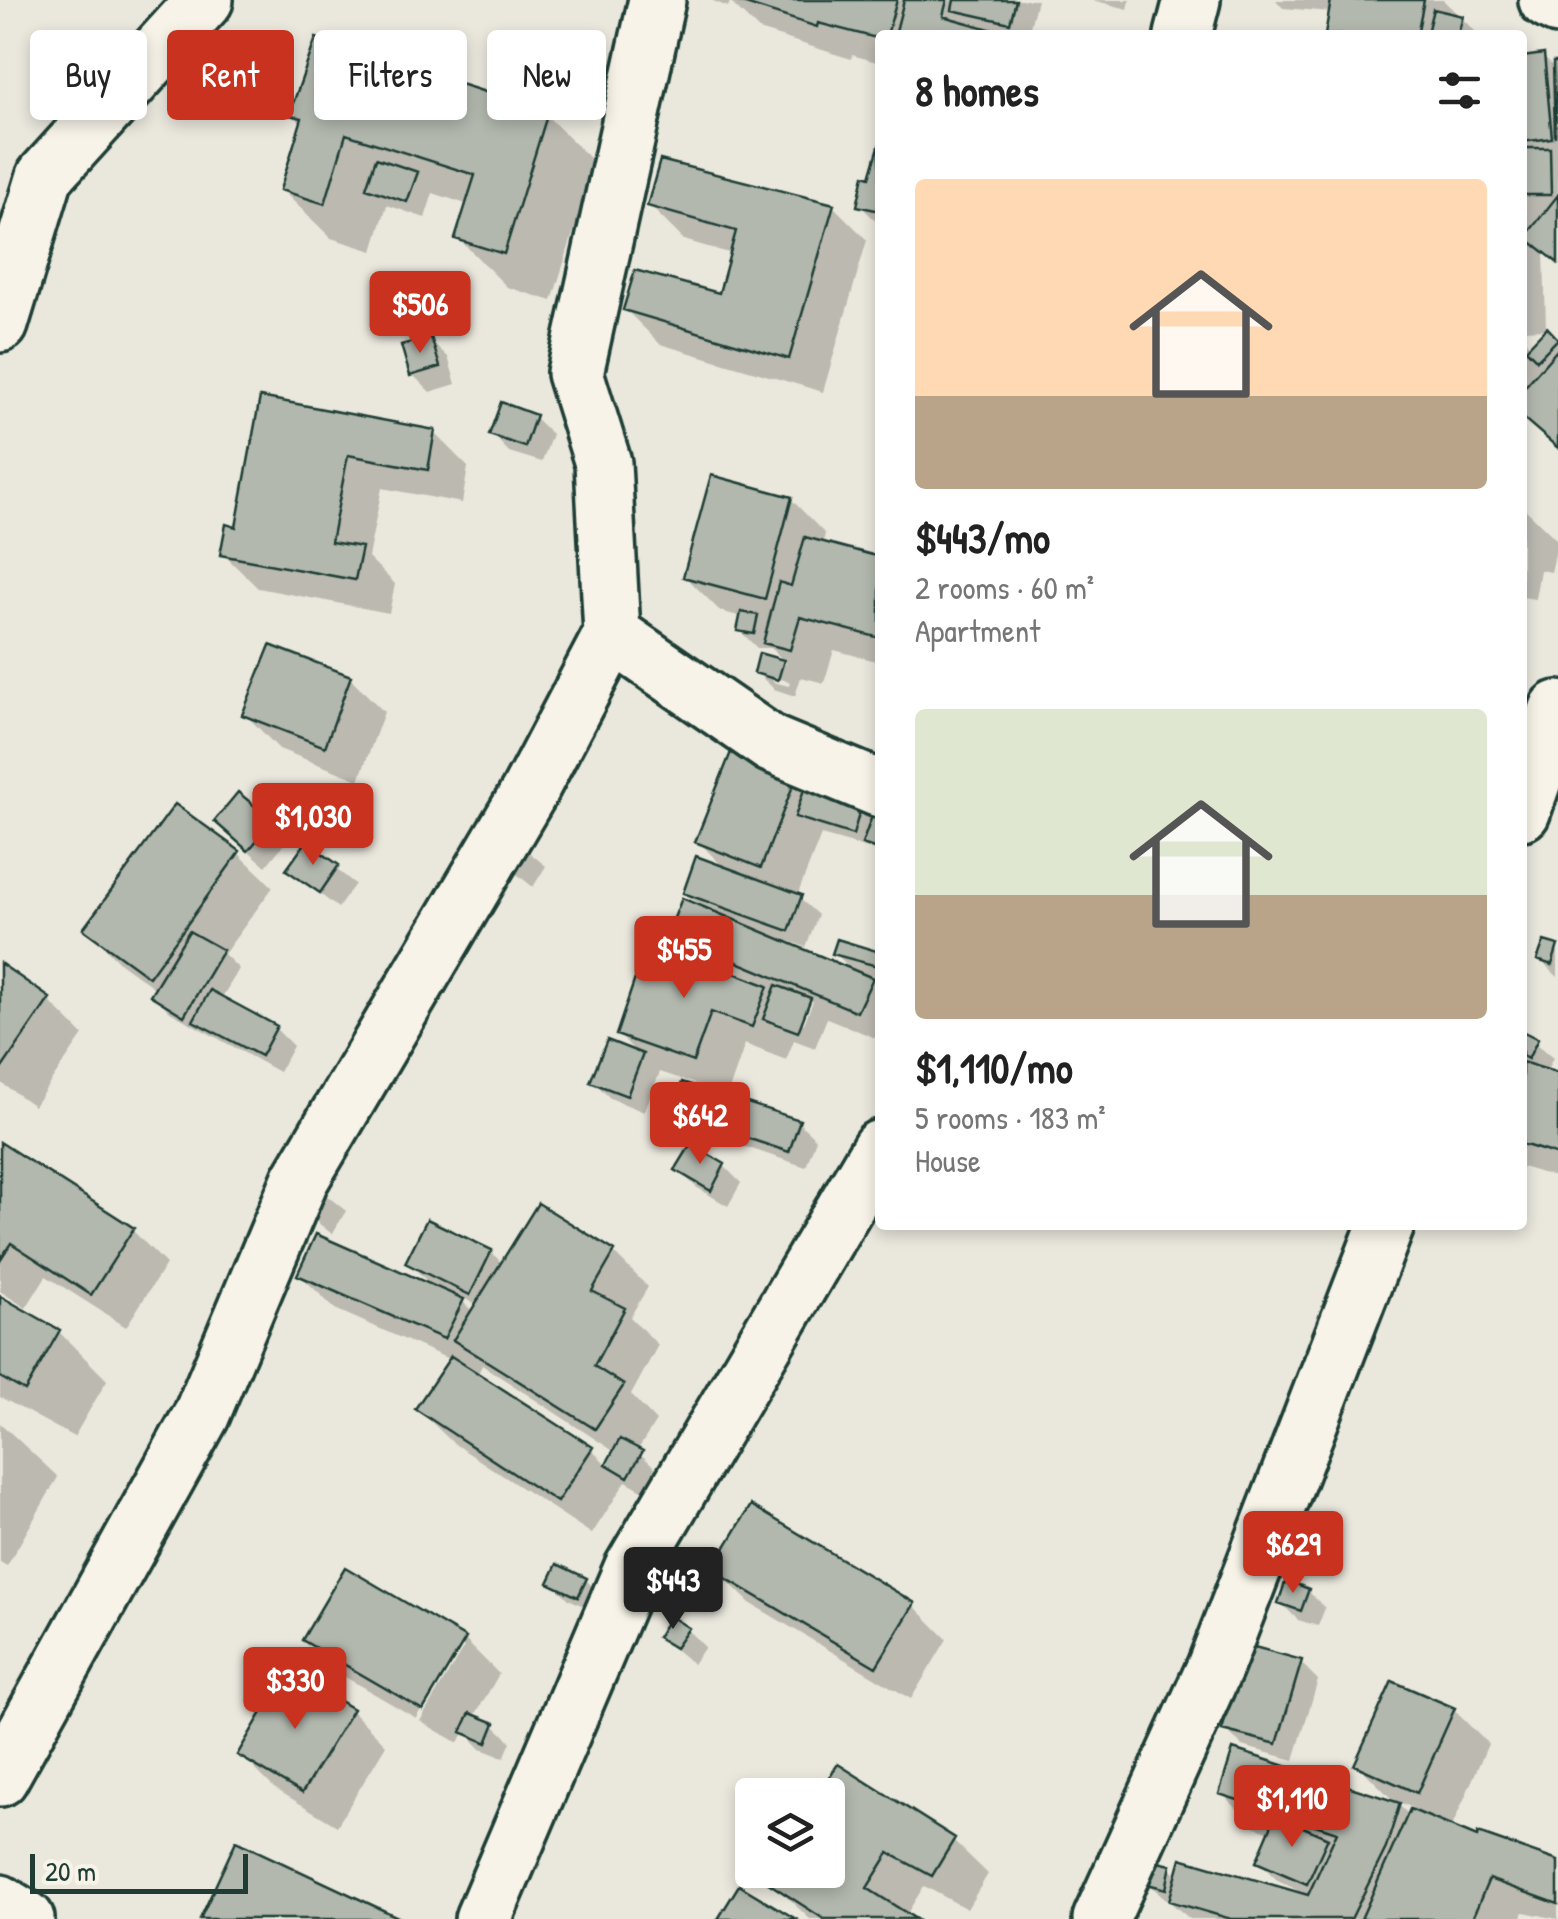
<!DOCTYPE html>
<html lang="en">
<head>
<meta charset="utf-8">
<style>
  body { margin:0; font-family:"Patrick Hand",sans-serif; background:#f6f6f6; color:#222; height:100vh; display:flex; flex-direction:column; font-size:38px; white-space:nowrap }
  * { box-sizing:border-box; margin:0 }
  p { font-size:32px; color:#767676 }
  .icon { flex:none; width:55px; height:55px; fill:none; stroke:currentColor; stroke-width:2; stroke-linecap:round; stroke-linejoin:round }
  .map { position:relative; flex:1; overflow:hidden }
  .sheet { position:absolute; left:875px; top:30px; width:652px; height:1200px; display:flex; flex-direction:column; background:#fff; border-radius:10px; box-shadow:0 5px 15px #0003 }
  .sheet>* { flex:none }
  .guide { position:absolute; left:30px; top:30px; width:695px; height:90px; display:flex; gap:20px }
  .buttons { position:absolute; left:735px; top:1778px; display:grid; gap:20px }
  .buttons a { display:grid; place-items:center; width:110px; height:110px; border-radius:10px; background:#fff; box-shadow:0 5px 15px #0003; font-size:50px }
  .scale { position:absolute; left:30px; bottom:25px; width:218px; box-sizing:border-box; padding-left:10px; border:5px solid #1f3d34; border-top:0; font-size:28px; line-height:35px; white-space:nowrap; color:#1f3d34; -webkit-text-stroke:8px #f7f3e8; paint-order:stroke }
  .price { position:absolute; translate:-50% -85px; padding:0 22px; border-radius:10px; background:#c8321e; color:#fff; font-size:32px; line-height:65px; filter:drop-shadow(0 2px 5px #0008) }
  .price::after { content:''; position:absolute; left:50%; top:60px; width:30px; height:22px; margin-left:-15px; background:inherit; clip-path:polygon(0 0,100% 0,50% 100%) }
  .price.on { background:#222; color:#fff }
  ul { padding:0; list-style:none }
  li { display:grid; align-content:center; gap:20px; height:530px; padding:0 40px }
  li span { display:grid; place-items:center; height:310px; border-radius:10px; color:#555 }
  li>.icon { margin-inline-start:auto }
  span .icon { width:180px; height:180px; fill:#fffc; stroke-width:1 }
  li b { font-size:42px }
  h2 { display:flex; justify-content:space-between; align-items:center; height:120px; padding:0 40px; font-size:42px }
  .chip { padding:0 35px; border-radius:10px; background:#fff; box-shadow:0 5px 15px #0003; font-size:35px; line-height:90px }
  .chip.on { background:#c8321e; color:#fff }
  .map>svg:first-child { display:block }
  .shadow { fill:#0003; fill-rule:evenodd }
  .building { fill:#b2b8ae; stroke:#1f3d34; stroke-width:2.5 }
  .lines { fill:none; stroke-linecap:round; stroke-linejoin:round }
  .minor-casing { stroke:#1f3d34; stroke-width:62 }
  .minor { stroke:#f7f3e8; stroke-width:55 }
</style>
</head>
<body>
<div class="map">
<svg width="1558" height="1919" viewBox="0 0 1558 1919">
  <rect width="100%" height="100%" fill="#eae8dd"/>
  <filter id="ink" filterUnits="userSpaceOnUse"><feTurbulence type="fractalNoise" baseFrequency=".01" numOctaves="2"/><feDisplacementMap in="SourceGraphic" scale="20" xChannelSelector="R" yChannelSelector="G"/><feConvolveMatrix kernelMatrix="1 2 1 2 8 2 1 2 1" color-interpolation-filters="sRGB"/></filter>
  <g filter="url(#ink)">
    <path class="shadow" d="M711,0H1037L1028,35H880V63L852,55L851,59L759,30L730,2L728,7Z
      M1092,0H1130L1128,9Z
      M1276,0H1443L1479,35H1327L1332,12L1283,8Z
      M1543,57L1556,69L1558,65V266L1544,252L1546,329L1522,330V59Z
      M292,114L546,115L595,163L552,301L507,287L458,238L469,205L433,193L425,218L387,205L373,251L331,238L282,190L303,125Z
      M880,152V225L860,205Z
      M650,206H833L867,240L823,392L660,344L626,310L720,296L732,254L684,240Z
      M1547,330L1558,341V449L1522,415V337L1532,347Z
      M430,340L448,357L456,384L430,392L412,374Z
      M262,400L434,433L468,467L462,503L382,488L368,557L395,584L389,613L258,588L223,554L238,530Z
      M534,417L552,434L542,462L509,452L492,434Z
      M791,499L825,534L822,545L880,560V662L834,650L824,683L801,677L795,696L774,689L756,672L761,657L787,664L771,648H757L740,631L742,617L720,611L686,577ZM773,676L790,682L789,686L773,682Z
      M1522,506L1558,541L1551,572L1540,570L1535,599L1522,597Z
      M350,678L384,712L359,780L279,749L245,714Z
      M795,780L806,791L861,806L880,821V858L871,849L821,835L797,896L818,915L806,947L789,941L788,945L855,973L835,953L839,942L880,955V978L865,974L880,989V1040L827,1018L815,1048L794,1040L786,1060L745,1044L726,1099L798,1122L816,1139L806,1167L692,1129L675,1112L705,1087L660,1072L644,1112L610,1098L593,1081L639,1055L619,1035L701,963L671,932L702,909L686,892L726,870L698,841ZM808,999L813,1001L804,1024L800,1020Z
      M271,822L288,839L266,866L234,838Z
      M511,838L546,866L533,887L498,859Z
      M306,845L355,884L338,908L289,870Z
      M238,853L273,887L224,954L239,969L221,999L275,1028L293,1046L279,1072L170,1012L153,994L156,989L120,963L86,928Z
      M1545,944L1558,948V977L1539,959Z
      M0,966L48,1000L83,1035L34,1106L0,1082Z
      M1522,1034L1553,1058L1546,1072L1558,1075V1178L1522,1167Z
      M0,1145L132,1230L166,1264L126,1327L46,1276L26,1308L0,1291Z
      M724,1166L741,1183L728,1206L696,1187L678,1170Z
      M311,1183L346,1211L332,1234L297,1206Z
      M539,1207L614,1253L648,1287L630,1317L658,1345L631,1395L656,1421L637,1451L658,1470L646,1492L626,1481L592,1534L453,1443L418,1409L451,1360L335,1309L300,1275L434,1288L408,1262L491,1252L503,1264ZM459,1296L478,1305L473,1312L458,1297ZM482,1365L615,1452L608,1466L591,1449L477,1376Z
      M0,1298L59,1332L107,1380L74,1437L0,1397Z
      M0,1423L58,1477L7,1566L0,1562Z
      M715,1569L913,1605L947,1639L911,1699L750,1603Z
      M586,1580L603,1597L596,1612L569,1599L551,1582Z
      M1308,1591L1325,1608L1318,1626L1298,1620L1281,1603Z
      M687,1630L705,1647L693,1664L660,1637Z
      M306,1639L465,1640L499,1674L474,1717L494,1725L511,1742L504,1758L481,1749L465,1732L458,1743L420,1721L464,1647H458L416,1718L340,1674Z
      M1301,1663L1318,1680L1294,1760L1242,1746L1225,1729Z
      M1454,1710L1488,1744L1451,1829L1558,1864V1919L1524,1912L1521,1919H1190L1146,1882L1170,1867L1179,1876L1314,1899L1276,1879L1259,1862L1271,1832L1256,1827L1221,1793L1398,1805L1357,1764ZM1394,1800L1413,1808L1410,1816Z
      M352,1711L386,1745L337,1826L274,1788L240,1754Z
      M838,1767L953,1840L988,1874L967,1909L924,1886L906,1915L911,1919H810L766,1878L771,1870H828V1795H820Z"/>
    <path class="building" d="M733,0H897L887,35H880V39L818,23L817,27Z
      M904,0H947L943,16L1011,35H895Z
      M954,0H1016L1010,23L952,10Z
      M1331,0H1424L1417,35H1325Z
      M1433,9L1463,16L1458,35L1427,33Z
      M316,38L548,112L504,254L455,239L475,175L346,134L325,204L280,190L302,118L289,115Z
      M1544,54L1552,138L1522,142V57Z
      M1553,62H1558L1555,137Z
      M880,143V211L857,206L864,175L870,177Z
      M1522,148H1550L1551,195H1522Z
      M376,158L418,172L407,202L366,188Z
      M660,160L834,204L789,359L623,310L635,270L719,293L736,231L647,206Z
      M1558,195V263L1525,237Z
      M1547,327L1558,339L1537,360L1526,349Z
      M431,337L440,367L410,376L401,345Z
      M1558,349V448L1522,417V390Z
      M260,397L435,430L428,470L348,455L331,542L362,547L355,580L220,555L226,524L236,527Z
      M501,402L536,415L525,447L489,435Z
      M711,475L792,497L765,599L683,577Z
      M805,537L880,557V638L800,617L790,650L763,643L779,582L791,586Z
      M741,612L758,615L754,634L737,631Z
      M270,645L351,676L325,747L242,715Z
      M759,653L784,660L778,680L754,673Z
      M731,752L796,778L761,868L695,842Z
      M805,786L862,803L853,835L795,817Z
      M238,792L273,821L248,851L214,821Z
      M175,804L240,851L149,977L83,929Z
      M872,816L880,819V850L862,844Z
      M306,842L339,865L320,893L286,870Z
      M696,856L802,895L789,931L683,893Z
      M682,898L873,978L857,1012L668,933Z
      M189,931L223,950L184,1016L150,995Z
      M837,939L880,952L877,966L832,954Z
      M648,940L768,986L752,1027L711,1012L693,1062L616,1035Z
      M1544,941L1558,945L1552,965L1537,960Z
      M0,963L50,998L0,1071Z
      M776,985L811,998L798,1032L763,1019Z
      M210,990L277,1026L261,1056L193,1021Z
      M1522,1031L1538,1039L1528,1059L1522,1056Z
      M607,1040L643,1054L627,1096L590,1082Z
      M1522,1062L1558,1073V1155L1522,1144Z
      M682,1082L800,1120L789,1152L672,1113Z
      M0,1142L134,1228L91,1295L11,1243L0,1260Z
      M691,1144L725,1164L711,1191L675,1170Z
      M538,1203L615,1251L592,1291L625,1308L594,1366L624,1385L595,1429L453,1340Z
      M427,1219L492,1250L470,1295L405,1263Z
      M316,1234L464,1299L444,1339L297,1275Z
      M0,1296L60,1330L25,1391L0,1377Z
      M451,1356L593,1447L557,1502L415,1409Z
      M620,1439L643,1451L628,1477L606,1464Z
      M751,1505L915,1603L876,1667L712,1570Z
      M557,1564L587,1578L578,1597L548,1583Z
      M345,1567L466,1638L423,1710L302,1640Z
      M1286,1580L1309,1589L1301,1611L1278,1603Z
      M670,1616L689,1628L675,1648L657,1637Z
      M1247,1645L1302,1660L1277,1744L1222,1730Z
      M287,1670L353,1709L302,1793L237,1755Z
      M1392,1681L1455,1708L1417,1793L1354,1765Z
      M470,1713L495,1723L487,1743L461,1732Z
      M1233,1749L1400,1803L1386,1848L1351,1919H1231L1169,1901L1181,1858L1308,1895L1337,1832L1219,1794Z
      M838,1764L955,1838L932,1876L889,1853L867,1888L916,1919H824L762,1879L768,1870H828V1795H817Z
      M1410,1809L1477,1837L1478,1833L1558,1861V1904L1489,1879L1472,1919H1361Z
      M1276,1815L1328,1838L1307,1884L1256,1862Z
      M236,1841L402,1919H200Z
      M1149,1860L1171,1865L1166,1889L1144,1883Z
      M739,1885L796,1919H718Z"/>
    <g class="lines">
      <defs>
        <path id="minor" d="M1547,0L1558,6
          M1183,35L1192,0
          M0,324L45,176L205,0
          M612,634L771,744L880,789
          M1522,812L1558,709
          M0,1778L201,1416L300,1180L528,794L612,634L603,463L575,373L657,0
          M0,1903L26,1919
          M483,1919L632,1569L880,1148
          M1101,1919L1215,1667L1386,1225"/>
      </defs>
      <use href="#minor" class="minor-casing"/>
      <use href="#minor" class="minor"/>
    </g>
  </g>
</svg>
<div class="buttons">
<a><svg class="icon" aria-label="layers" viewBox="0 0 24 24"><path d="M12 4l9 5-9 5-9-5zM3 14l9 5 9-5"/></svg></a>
</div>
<div class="scale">20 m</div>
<b class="price" style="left:420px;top:356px">$506</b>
<b class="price" style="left:313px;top:868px">$1,030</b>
<b class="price" style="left:684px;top:1001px">$455</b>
<b class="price" style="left:700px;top:1167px">$642</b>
<b class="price" style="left:1293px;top:1596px">$629</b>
<b class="price on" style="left:673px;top:1632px">$443</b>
<b class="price" style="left:295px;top:1732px">$330</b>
<b class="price" style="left:1292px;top:1850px">$1,110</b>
<div class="guide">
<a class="chip">Buy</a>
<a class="chip on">Rent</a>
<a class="chip">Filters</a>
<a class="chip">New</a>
</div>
<section class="sheet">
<h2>8 homes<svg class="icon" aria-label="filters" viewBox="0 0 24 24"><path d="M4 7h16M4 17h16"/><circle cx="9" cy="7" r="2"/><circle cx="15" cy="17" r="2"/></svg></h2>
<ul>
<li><span style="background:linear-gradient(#ffd9b3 70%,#b9a48a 0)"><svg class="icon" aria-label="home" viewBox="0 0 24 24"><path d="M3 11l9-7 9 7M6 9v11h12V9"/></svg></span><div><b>$443/mo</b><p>2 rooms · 60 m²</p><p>Apartment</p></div></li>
<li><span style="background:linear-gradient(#dfe7d0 60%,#b9a48a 0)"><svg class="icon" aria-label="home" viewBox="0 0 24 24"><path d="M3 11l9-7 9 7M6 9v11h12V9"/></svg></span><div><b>$1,110/mo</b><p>5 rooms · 183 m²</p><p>House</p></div></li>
</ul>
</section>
</div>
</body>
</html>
